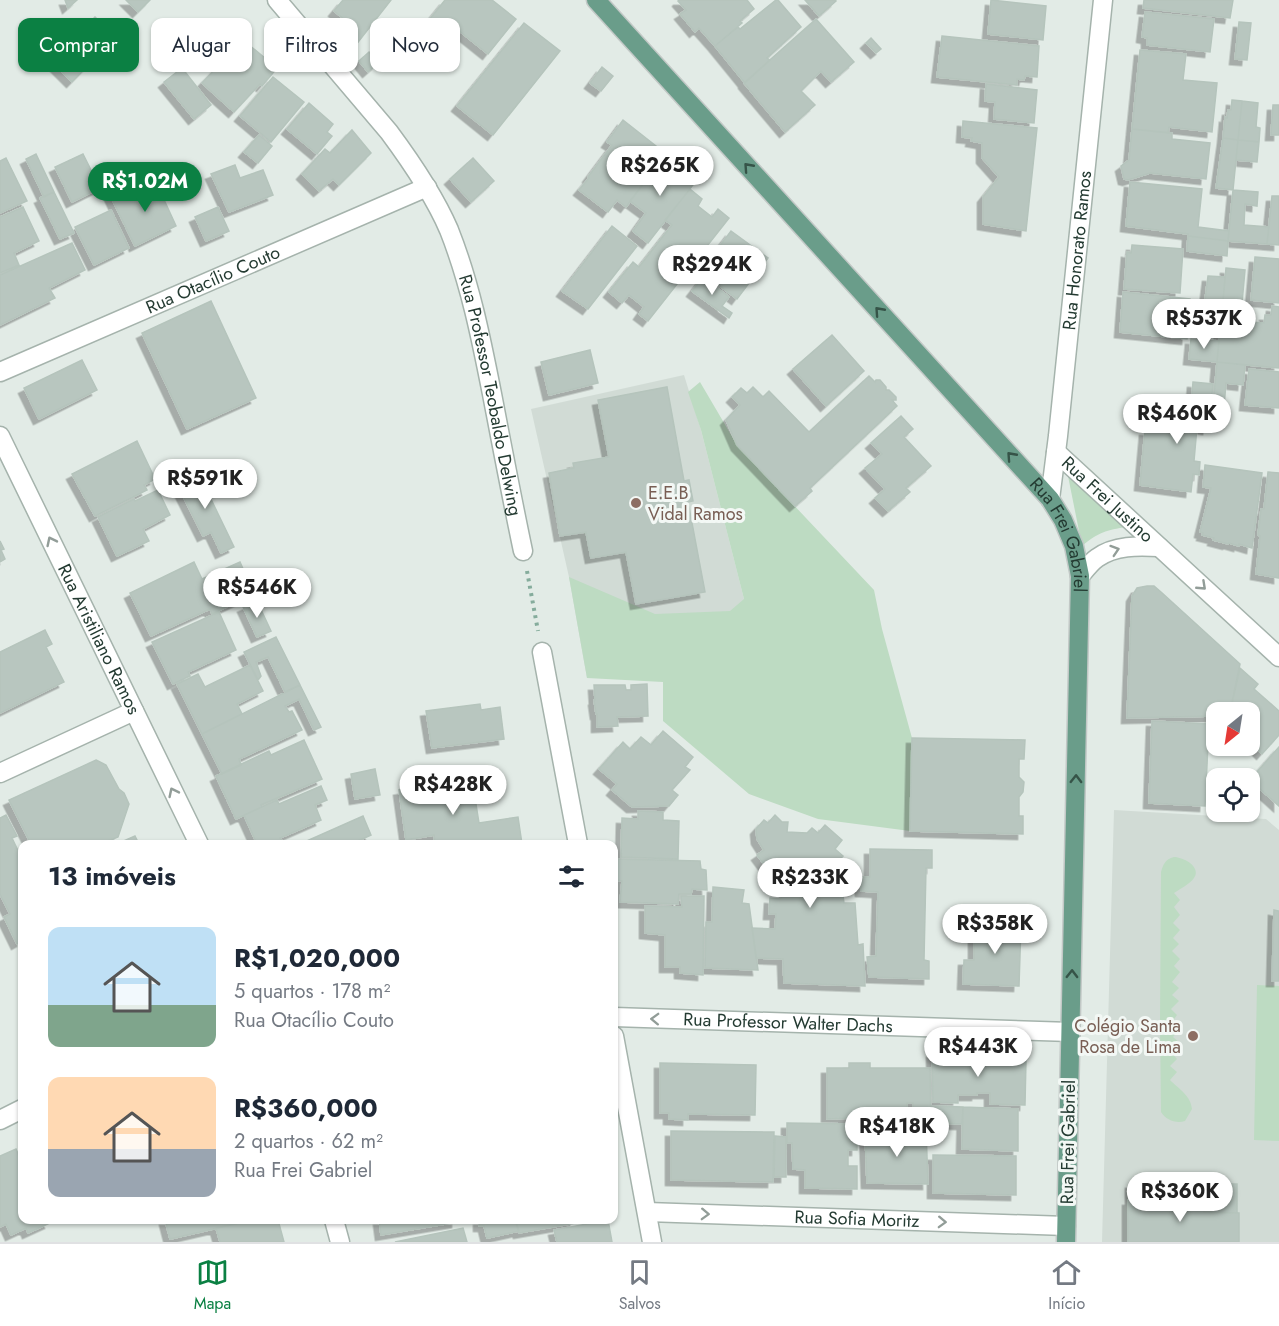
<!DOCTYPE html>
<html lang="pt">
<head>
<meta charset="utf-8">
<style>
  body { margin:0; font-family:Jost,sans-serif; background:#f2f2f3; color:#1f2937; height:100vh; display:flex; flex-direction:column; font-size:22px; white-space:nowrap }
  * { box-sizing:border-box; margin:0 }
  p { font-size:20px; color:#747a83 }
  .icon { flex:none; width:33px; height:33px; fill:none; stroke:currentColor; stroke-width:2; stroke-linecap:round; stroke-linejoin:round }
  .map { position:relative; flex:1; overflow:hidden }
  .drawer { position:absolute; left:18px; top:840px; width:600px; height:384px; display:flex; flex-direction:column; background:#fff; border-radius:12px; box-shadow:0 2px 4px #0004 }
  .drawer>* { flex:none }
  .top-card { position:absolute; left:18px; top:18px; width:600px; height:54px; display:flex; gap:12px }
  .needle { width:39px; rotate:210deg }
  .tools { position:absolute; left:1206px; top:702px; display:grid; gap:12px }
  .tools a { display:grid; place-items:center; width:54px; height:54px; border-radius:12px; background:#fff; box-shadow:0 2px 4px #0004; font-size:30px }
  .price { position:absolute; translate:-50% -51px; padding:0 14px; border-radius:21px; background:#fff; color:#222; font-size:20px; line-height:39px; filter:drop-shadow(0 2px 3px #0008) }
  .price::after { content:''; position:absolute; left:50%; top:36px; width:18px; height:14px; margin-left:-9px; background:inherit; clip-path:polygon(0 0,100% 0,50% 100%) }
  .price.on { background:#0b8043; color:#fff }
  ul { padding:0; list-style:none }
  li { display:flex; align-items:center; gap:18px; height:150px; padding:0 30px }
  li span { display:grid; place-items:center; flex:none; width:168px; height:120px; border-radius:12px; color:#555 }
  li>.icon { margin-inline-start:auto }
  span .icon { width:72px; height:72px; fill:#fffc; stroke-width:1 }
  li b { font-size:26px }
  h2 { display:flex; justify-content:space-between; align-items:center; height:72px; padding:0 30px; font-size:26px }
  .chip { padding:0 21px; border-radius:12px; background:#fff; box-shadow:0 2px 4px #0004; font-size:21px; line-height:54px }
  .chip.on { background:#0b8043; color:#fff }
  .dock { display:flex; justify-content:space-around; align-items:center; height:84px; border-top:2px solid #e0e1e3; background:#fff; font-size:16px; color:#747a83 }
  .dock a { display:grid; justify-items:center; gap:3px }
  .dock .on { color:#0b8043 }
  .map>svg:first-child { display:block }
  .built { fill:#d1dbd5 }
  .green { fill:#bddbc2 }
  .building { fill:#b8c6bf; stroke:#b5c4bc; stroke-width:1.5; filter:url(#shadow) }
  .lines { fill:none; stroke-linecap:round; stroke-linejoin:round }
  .minor-casing { stroke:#a5b3ac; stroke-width:21 }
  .major-casing { stroke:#c2c8c6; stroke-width:21 }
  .path { stroke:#85ac9c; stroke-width:4; stroke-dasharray:3 4.5; stroke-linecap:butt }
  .minor { stroke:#fff; stroke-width:18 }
  .major { stroke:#6a9d8a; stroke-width:18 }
  .oneway { stroke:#365448 }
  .oneway2 { stroke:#929d98 }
  .education-dot { fill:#8d6e63; stroke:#f3f8f5; stroke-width:2 }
  .labels { text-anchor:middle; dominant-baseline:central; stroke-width:6; stroke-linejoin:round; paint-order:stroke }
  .street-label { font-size:18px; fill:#243b32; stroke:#f3f8f5 }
  .education-label { font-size:18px; fill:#785e54; stroke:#f3f8f5; text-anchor:start }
</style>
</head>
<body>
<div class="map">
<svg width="1279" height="1242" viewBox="0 0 1279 1242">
  <defs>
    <filter id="shadow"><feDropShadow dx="-5.5" dy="5.5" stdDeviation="0" flood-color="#0004"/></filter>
  </defs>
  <rect width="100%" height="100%" fill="#e2ebe6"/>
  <path class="built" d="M684,375L701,430L744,599L760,677L587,678L569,577L531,409Z
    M1114,810L1266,819L1279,830V1242H1102Z"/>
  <path class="green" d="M700,382L737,445L874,590L882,629L912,738L910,831L818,819L749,794L663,721V682L587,678L569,577L655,614L730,611L744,599L701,430L688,392Z
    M1068,476L1127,527C1106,530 1099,532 1082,546Z
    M1174,857C1182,857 1202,866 1194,878C1190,884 1180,889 1174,893L1180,900L1174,907L1180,915L1173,923L1180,930L1173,938L1179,944L1172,951L1180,959L1174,966L1180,972L1172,982L1179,988L1172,995L1179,1001L1171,1009L1177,1015L1172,1022L1179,1030L1173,1037L1179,1042L1170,1051L1177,1059L1170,1066L1177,1072L1170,1080C1179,1089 1191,1096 1192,1109L1185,1121C1176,1124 1166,1120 1161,1112L1160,1023L1161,872C1163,865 1165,859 1174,857Z
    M1257,985L1279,986V1141L1254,1140Z"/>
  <path class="building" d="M65,0H77L68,8Z
    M126,0H150L138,12Z
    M343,0H391L351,51L334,33L345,20L334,11Z
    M445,0H492L516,19L488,54L458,30L448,42L426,24Z
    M679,0H747L754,9L740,21L742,23L715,46L699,28L695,32L680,14L686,10L678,1Z
    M776,0H778L801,27L767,58L770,60L745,83L715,46L738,27L740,29Z
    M805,0H835L836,1L819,16Z
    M991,0L1046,6L1043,40L988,34Z
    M1144,0H1233L1230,18L1143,8Z
    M1145,12L1214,19L1210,52L1147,45V38L1142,37Z
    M95,17L116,37L72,82L51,61Z
    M816,19L854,62L831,82L821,71L801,91L815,105L785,132L744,83Z
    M1239,22L1251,23L1247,60L1235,59Z
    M524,23L560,51L493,135L457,106Z
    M942,36L1039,46L1037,77L1025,76L1024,80L1017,79V85L937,77Z
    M871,38L881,49L876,53L866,43Z
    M243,40L277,68L262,86L260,84L234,112L202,83Z
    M1140,50L1186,54L1183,80L1217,83L1212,132L1169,127L1168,133L1132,129Z
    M369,52L378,63L368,72L359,61Z
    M602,67L613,76L601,91L590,83Z
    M182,68L211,105L194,119L164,82Z
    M273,77L304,102L271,142L240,116Z
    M986,84L1037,90L1034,123L994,119L995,102L985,101Z
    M1232,100L1242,101L1238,140L1223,138L1225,117L1227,118L1228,110H1231Z
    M1242,101L1258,103L1256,127L1260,128L1259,142L1238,140Z
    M309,103L333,124L327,132L332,136L317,154L287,129Z
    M1273,105H1279V135H1271Z
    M623,120L666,154L626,207L617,200L608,212L579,190L589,178L588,177L612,145L607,142Z
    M963,121L1037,128L1026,231L983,224V197L999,177L982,158V143L971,141L972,138L962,137Z
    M1132,129L1172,133V139L1210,143L1206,179L1150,173L1128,180L1124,179L1121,166L1129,160Z
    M352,130L371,153L339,185L333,179L319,191L302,174L325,149L330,153Z
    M259,135L272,146L258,163L244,152Z
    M1223,138L1238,140L1233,190L1216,188Z
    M1238,140L1259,142L1257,162L1236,160Z
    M36,154L54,192L44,197L26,159Z
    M83,154L100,188L72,202L55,167Z
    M664,156L696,181L648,243L633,231L646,213L630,201Z
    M6,158L27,201L0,213V161Z
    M473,158L494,181L471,202L450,179Z
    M235,165L240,178L263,170L273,195L229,212L211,174Z
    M113,171L122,188L139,180L143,186L113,201L101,176Z
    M155,180L176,226L135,246L113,201Z
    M1130,182L1202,189L1198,227L1229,231L1228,241L1188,236V234L1126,226Z
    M690,189L702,199L698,206L712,217L718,209L729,218L648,321L639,314L644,307L629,295L622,303L609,292L633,262L639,267L672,225L665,220Z
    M1233,190L1258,192L1257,206L1245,204L1244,225L1269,227L1267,244L1228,241Z
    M54,192L74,233L60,239L40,198Z
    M1272,196H1279V245L1267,244Z
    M23,207L39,241L14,253L19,265L0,273V217Z
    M218,207L229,231L206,241L195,217Z
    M111,210L129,248L94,265L75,227Z
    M612,226L637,246L588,309L562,291Z
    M731,231L768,258L737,299L709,278L704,267Z
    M1188,236L1228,241L1227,256L1187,251Z
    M72,243L85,270L49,288L55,298L0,325V275Z
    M1132,245L1183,249L1180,293L1124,289L1127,252L1131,253Z
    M1255,257L1279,259V303L1251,300Z
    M1226,268L1245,270L1242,303L1223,301Z
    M1208,276L1225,277L1223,301L1205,300Z
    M703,277L729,297L722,306L732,313L729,318L692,291Z
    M1123,292L1190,299L1187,339L1120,332Z
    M211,301L256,398L187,429L142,333Z
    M1272,306L1279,307V368L1217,362L1220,326L1251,329V322L1264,323L1265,315H1271Z
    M832,335L864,371L826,406L793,369Z
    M1191,339L1219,341L1217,362L1189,359Z
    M590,350L598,383L549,395L541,362Z
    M82,360L97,390L39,419L24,388Z
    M1217,362L1245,365L1243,385L1226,383L1224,407L1213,406Z
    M1249,369L1279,372V408L1245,405Z
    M869,376L875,382L876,380H880L886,387V390H889L896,397V400H892L897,406L810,488L812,491L795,506L737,445L726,420L740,405L732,397L741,388L747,393L753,387L763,397L769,391L809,432Z
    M1193,382L1213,384L1208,429L1197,427L1194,461L1200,462L1199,475L1193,474L1191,492L1140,485L1145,430L1171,432L1173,411L1177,412V404L1191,405Z
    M667,387L684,481L689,480L693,501L688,502L705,592L636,604L626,552L591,558L586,532L560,536L549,473L574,468L573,463L609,457L598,400Z
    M901,416L913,429L904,437L931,466L906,488L910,492L888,511L875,498L885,489L865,468L882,454L871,443Z
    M137,441L155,479L144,485L147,490L95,516L72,474Z
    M1205,465L1262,473L1252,548L1239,544V546L1229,543L1228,544L1213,540L1214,538L1202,535L1203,533L1200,532L1211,488L1203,487Z
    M195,466L234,547L221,553L211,532L203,536L181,492L190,487L183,472Z
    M1268,472L1279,473V578L1256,574L1260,536L1258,535L1261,509H1264Z
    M158,490L170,515L143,529L149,541L117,556L98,517L134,499L135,501Z
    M0,541L4,549L1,550L5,559L0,562Z
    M194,562L202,579L240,562L254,594L212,614L210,609L151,636L130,593Z
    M1147,586H1154L1161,592L1240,664L1230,712H1216V716L1127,718L1132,596L1137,588Z
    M257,601L271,631L257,637L243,607Z
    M219,612L236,650L188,672L190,676L173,684L152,642Z
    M45,630L52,644L46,647L64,682L0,713V652Z
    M276,637L300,685L285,692L268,657L256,662L261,676L258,680L244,652Z
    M250,665L263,691L237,704L242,714L202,734L177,684L198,674L205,687Z
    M1240,668L1258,684L1254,689L1279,711V735L1262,754L1250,742V712H1230Z
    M647,684L648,716L617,717L618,726L597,727V714H596L594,700H595L594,685H625L626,690H631V685Z
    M300,685L321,727L314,730L299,699L285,706L289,712L292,711L302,730L239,759L241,765L222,774L202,734Z
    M480,704L481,710L500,707L504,739L432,748L426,711Z
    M1152,721L1209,724L1205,806L1149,803Z
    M663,731L693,757L685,767L690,770L672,790L678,795L669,806L632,807L612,790L617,784L599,769L623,742L630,749L641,737L651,745Z
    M912,738L1025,740L1024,759H1019V777L1024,782L1023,792L1019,797V816H1023V834L910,831Z
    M304,740L322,779L261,805L262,807L236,819L216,776L269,751L271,755Z
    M1279,747V806L1250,780Z
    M96,760L106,765L119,789L124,793L129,804L118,837L101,844H31L9,800Z
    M375,769L380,795L355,799L351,774Z
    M472,779L479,823L518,817L522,844H449V843L435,844L434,835L406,840L399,790Z
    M321,786L327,800L315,805L321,820L280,838L282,841L275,844H257L244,815L277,800L279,804Z
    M638,811L663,812V820L679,821L678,859L621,857L622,818L638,819Z
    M6,815L17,836L12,838L22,859V941L17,944L4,917L10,914L0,894V818Z
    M775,815L782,822H788L787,832L807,833L812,828L818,833L825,825L842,840L835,849L843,856L830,870L837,876L843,869L853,878V886L843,895L844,903H855L858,945L863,944L865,986L784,983L783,959L756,958L752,928L775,929L776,914H769L770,898L780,899L786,892V880L778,870L772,875L757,855L764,850L757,839L756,829L764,820L768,823Z
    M363,816L371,835L351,844H332L331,843L329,844H300Z
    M135,836L139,844H120L119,843Z
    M870,849L932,850V868H926L924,960L929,961V979L869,977L867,957L876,956L878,892L861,891L860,877H870Z
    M614,859L700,861L701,869L706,870L707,890L692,889L691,894H679L678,904L620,902L622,881L614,880Z
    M713,887L744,890L742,903L749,904L758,970L705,968L706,922H712Z
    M681,896H704L703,975L680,973V967H665V935L645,933V906L682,907Z
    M1274,910L1279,911V981H1272Z
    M974,921L1021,924L1019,986L963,984L964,960H974Z
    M932,1052L990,1054V1059L1026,1060L1025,1105L990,1104V1093H977V1095H958V1103L933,1102Z
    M660,1063L756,1065L755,1115L688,1114V1120L669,1119V1113H660Z
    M849,1063H870V1068H930L931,1126L894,1125V1115H913V1103H907V1111H879V1113H853V1118L827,1119V1068H849Z
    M931,1106L963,1107L962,1124L931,1123Z
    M963,1107L1018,1109V1151L962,1149Z
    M787,1123L857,1124V1150H848V1166H857V1189L805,1188V1170L793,1169L792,1143H787Z
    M915,1129H926L928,1184L867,1183L865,1133L915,1134Z
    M671,1131L774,1132L773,1182L671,1180Z
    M775,1136L786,1137V1177H774Z
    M16,1149L22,1163V1220H48L50,1223L28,1233L26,1228L11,1235L6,1224L0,1227V1156Z
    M933,1155L1016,1156V1195L933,1193Z
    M1131,1183L1237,1184V1213L1204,1212V1201L1131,1200Z
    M1128,1200L1204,1201V1212L1239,1213V1242H1128Z
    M165,1220H252L170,1239Z
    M252,1220H278L284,1242H220L216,1228Z
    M379,1220H457V1222L381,1235Z
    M479,1220H515L519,1231L487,1238L484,1226H479Z
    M515,1220H575V1223L519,1233Z
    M608,1220L612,1242H557L554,1230Z
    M463,1228L467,1242H395Z"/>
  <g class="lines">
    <defs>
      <g id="minor">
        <path id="s1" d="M277,0L389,132C412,163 434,195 449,230C470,283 481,338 492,394C502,446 512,499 523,551"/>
        <path id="s2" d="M0,372L427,187"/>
        <path id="s3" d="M0,436L199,844"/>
        <path id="s4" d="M1056,452L1279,657"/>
        <path id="s5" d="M1050,499L1058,436L1103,0"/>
        <path d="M1080,576C1085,570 1091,562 1097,558C1115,545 1138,546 1159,547"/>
        <path d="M542,652L578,844"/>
        <path d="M0,773L134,711"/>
        <path id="s6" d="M614,1017L1071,1032"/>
        <path d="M614,1036L652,1242"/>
        <path d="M0,1120L22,1109"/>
        <path id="s7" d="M647,1212L1066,1226"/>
        <path d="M334,1220L340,1242"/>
      </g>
      <g id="major">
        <path id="s8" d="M596,0L1050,499L1063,520L1074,546L1080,576L1066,1242"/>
      </g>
    </defs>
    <use href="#minor" class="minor-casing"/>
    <use href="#major" class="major-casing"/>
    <path class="path" d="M527,571L538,631"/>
    <use href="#minor" class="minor"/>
    <use href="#major" class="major"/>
  </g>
  <defs><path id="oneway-chevron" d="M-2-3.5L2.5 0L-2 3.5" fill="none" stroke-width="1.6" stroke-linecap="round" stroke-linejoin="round" transform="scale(1.5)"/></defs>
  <g class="oneway">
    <use href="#oneway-chevron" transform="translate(748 167) rotate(-132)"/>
    <use href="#oneway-chevron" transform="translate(879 311) rotate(-132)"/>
    <use href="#oneway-chevron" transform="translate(1011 456) rotate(-132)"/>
    <use href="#oneway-chevron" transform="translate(1076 779) rotate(-89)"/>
    <use href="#oneway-chevron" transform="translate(1072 974) rotate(-89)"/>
  </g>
  <g class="oneway2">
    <use href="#oneway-chevron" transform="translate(51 541) rotate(-116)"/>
    <use href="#oneway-chevron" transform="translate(1115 550) rotate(-18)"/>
    <use href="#oneway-chevron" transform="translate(1202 586) rotate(43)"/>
    <use href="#oneway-chevron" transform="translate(173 792) rotate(-116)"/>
    <use href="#oneway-chevron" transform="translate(655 1019) rotate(-178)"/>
    <use href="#oneway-chevron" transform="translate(705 1214) rotate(2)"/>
    <use href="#oneway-chevron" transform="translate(942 1222) rotate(2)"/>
  </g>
  <g class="education-dot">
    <circle cx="636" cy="503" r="6"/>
    <circle cx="1193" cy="1036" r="6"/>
  </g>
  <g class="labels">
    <g class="street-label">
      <text stroke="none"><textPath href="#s5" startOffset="250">Rua Honorato Ramos</textPath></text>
      <text stroke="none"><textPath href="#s2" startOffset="232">Rua Otacílio Couto</textPath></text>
      <text stroke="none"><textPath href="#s1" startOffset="459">Rua Professor Teobaldo Delwing</textPath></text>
      <text stroke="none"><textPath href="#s4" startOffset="70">Rua Frei Justino</textPath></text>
      <text stroke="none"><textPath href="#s8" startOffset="712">Rua Frei Gabriel</textPath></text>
      <text stroke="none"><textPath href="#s3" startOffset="226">Rua Aristiliano Ramos</textPath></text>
      <text stroke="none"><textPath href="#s6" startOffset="174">Rua Professor Walter Dachs</textPath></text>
      <text transform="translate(1068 1142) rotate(-89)">Rua Frei Gabriel</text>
      <text stroke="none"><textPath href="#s7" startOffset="210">Rua Sofia Moritz</textPath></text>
    </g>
    <g class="education-label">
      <text x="648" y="493">E.E.B<tspan x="648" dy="21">Vidal Ramos</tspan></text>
      <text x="1181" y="1026" text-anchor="end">Colégio Santa<tspan x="1181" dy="21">Rosa de Lima</tspan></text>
    </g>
  </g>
</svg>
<div class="tools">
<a><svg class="needle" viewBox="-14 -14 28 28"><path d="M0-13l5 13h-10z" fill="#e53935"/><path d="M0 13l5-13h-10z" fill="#747a83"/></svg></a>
<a><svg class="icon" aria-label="locate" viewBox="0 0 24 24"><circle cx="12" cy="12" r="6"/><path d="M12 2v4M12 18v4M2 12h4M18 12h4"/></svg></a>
</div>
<b class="price" style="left:660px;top:197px">R$265K</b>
<b class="price on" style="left:145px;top:213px">R$1.02M</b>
<b class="price" style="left:712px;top:296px">R$294K</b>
<b class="price" style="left:1204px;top:350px">R$537K</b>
<b class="price" style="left:1177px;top:445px">R$460K</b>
<b class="price" style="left:205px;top:510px">R$591K</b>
<b class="price" style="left:257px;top:619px">R$546K</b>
<b class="price" style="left:453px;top:816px">R$428K</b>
<b class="price" style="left:810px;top:909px">R$233K</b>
<b class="price" style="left:995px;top:955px">R$358K</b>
<b class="price" style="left:978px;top:1078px">R$443K</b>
<b class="price" style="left:897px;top:1158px">R$418K</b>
<b class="price" style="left:1180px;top:1223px">R$360K</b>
<div class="top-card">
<a class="chip on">Comprar</a>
<a class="chip">Alugar</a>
<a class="chip">Filtros</a>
<a class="chip">Novo</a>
</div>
<section class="drawer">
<h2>13 imóveis<svg class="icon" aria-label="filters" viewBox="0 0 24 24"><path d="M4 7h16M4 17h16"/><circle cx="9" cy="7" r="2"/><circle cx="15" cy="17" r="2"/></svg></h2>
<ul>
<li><span style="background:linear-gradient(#bfe0f5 65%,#7fa58c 0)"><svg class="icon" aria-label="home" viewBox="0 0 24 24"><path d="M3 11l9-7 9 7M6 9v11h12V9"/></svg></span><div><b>R$1,020,000</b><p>5 quartos · 178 m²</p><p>Rua Otacílio Couto</p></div></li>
<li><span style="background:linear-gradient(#ffd9b3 60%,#9aa5b1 0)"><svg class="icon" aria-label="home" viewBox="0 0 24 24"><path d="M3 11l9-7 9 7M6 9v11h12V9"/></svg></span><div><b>R$360,000</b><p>2 quartos · 62 m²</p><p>Rua Frei Gabriel</p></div></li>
</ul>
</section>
</div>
<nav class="dock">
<a class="on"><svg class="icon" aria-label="map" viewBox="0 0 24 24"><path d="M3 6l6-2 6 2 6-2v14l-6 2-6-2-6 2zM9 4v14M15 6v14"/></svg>Mapa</a>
<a><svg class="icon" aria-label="saved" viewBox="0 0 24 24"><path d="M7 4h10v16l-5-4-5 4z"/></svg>Salvos</a>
<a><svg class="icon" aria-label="home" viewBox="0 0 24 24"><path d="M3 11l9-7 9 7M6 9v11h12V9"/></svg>Início</a>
</nav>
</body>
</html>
